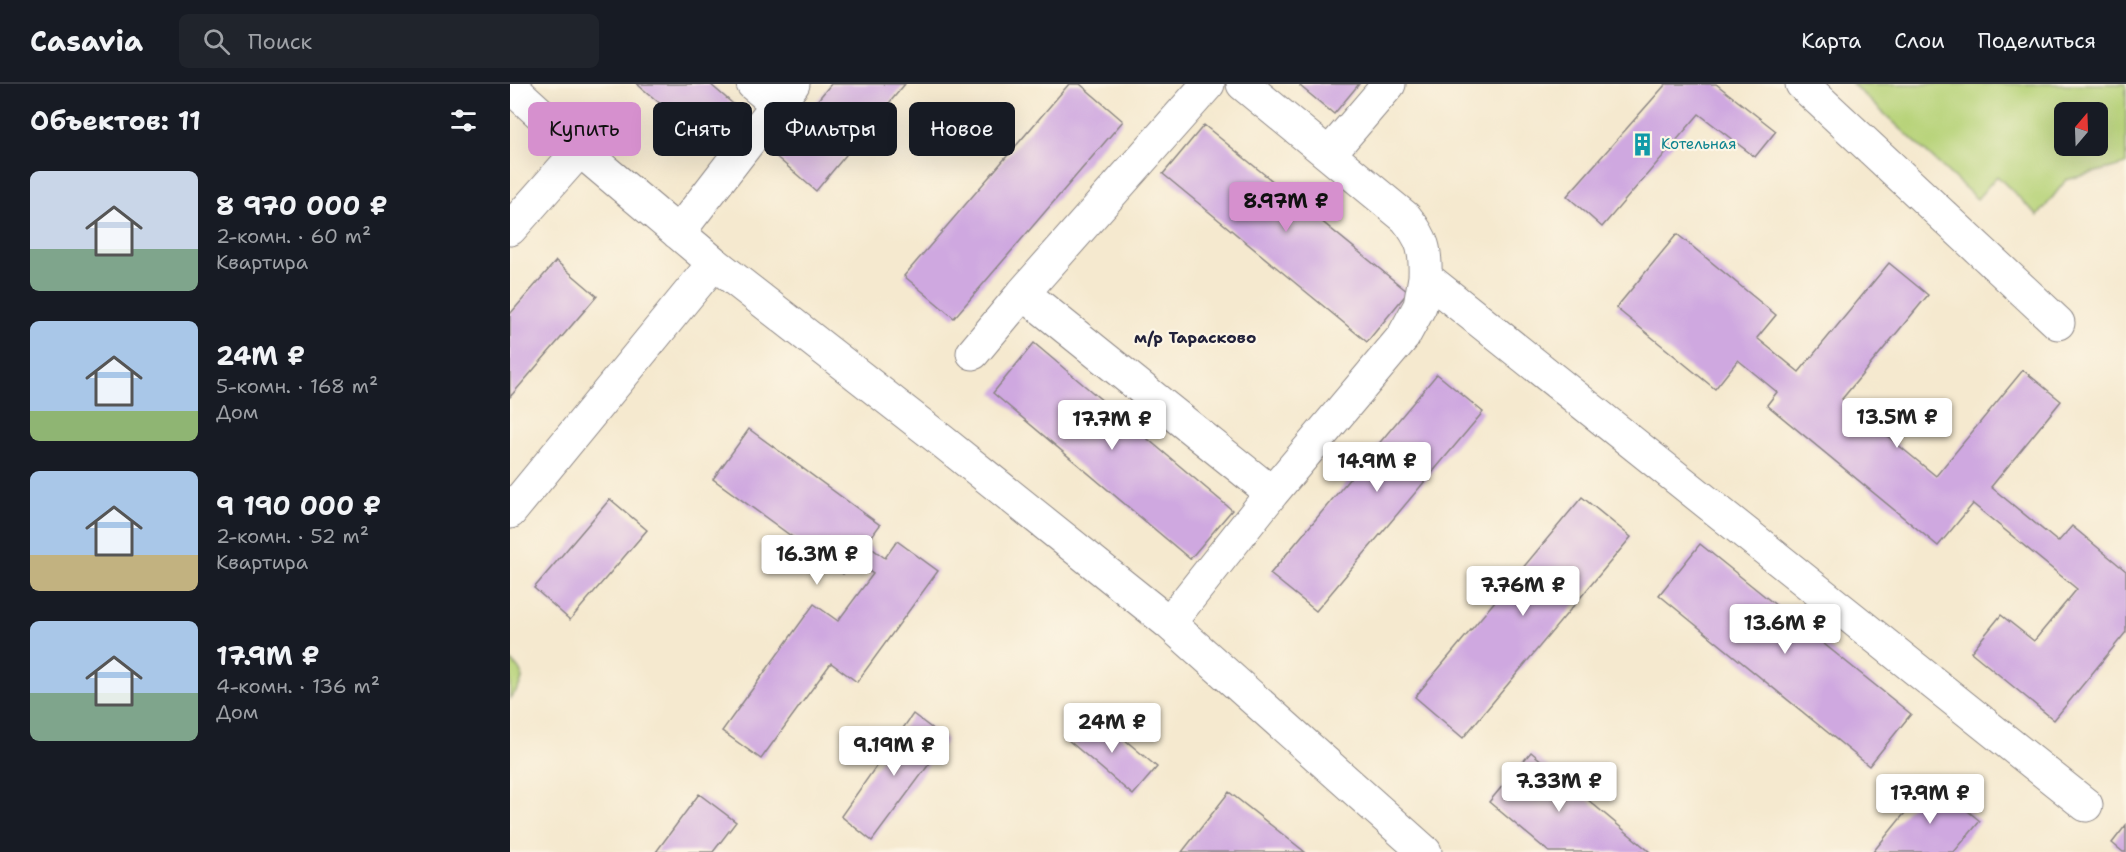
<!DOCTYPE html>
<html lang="ru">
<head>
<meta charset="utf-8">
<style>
  body { margin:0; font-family:"Shantell Sans",sans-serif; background:#20242c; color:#f1f3f6; height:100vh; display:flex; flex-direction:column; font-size:22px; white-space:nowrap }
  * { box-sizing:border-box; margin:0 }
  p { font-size:20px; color:#9ea1a6 }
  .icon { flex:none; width:33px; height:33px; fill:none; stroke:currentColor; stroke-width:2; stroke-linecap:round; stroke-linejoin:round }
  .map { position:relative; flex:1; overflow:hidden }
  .details { display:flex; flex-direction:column; background:#171b24; width:510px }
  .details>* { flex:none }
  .guide { position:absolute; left:18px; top:18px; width:570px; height:54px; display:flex; gap:12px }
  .needle { width:39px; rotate:19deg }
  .tools { position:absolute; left:1544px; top:18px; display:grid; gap:12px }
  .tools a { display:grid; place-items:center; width:54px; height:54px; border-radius:9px; background:#171b24; box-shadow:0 6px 24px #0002; font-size:30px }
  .price { position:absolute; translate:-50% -51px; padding:0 14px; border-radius:6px; background:#fff; color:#222; font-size:20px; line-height:39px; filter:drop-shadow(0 2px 3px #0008) }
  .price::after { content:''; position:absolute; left:50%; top:36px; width:18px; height:14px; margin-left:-9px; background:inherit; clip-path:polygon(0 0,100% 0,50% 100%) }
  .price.selected { background:#d690ce; color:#111 }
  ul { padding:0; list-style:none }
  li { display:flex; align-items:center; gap:18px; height:150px; padding:0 30px }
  li span { display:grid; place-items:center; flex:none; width:168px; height:120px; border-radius:9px; color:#555 }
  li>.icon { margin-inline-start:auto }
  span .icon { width:72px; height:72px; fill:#fffc; stroke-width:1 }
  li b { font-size:26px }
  h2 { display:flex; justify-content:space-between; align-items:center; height:72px; padding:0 30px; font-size:26px }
  .pill { padding:0 21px; border-radius:9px; background:#171b24; box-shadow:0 6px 24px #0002; font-size:21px; line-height:54px }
  .pill.selected { background:#d690ce; color:#111 }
  header { display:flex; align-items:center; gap:36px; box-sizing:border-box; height:84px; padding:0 30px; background:#171b24; border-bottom:2px solid #363941 }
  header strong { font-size:28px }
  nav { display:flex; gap:33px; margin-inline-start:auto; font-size:21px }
  .search { width:420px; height:54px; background:#20242c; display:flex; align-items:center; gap:15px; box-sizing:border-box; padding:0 21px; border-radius:9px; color:#9ea1a6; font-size:22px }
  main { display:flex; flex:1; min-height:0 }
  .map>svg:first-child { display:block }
  .green { fill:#b7d379; stroke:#6c7a5a; stroke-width:1.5; fill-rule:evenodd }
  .building { fill:#cfa8e0 }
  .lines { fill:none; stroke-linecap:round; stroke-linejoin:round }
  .minor-casing { stroke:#8c8685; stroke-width:35 }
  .minor { stroke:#fff; stroke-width:33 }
  .labels { text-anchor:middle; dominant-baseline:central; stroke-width:4.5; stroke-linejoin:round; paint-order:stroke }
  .culture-label { font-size:15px; fill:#0d838f; stroke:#fcf5e5; text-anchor:start }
  .neighbourhood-label { font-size:16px; font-weight:bold; fill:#22223b; stroke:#fcf5e5 }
</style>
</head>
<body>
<header>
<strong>Casavia</strong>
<div class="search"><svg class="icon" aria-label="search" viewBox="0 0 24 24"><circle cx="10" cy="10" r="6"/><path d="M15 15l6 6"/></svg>Поиск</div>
<nav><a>Карта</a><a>Слои</a><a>Поделиться</a></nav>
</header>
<main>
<section class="details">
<h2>Объектов: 11<svg class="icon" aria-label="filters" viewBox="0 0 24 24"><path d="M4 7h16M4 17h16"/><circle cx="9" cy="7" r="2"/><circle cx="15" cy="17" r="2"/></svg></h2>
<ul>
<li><span style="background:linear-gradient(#c9d6e8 65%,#7fa58c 0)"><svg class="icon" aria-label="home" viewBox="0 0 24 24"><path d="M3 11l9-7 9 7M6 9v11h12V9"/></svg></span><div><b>8 970 000 ₽</b><p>2-комн. · 60 m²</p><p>Квартира</p></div></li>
<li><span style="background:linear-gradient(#a9c7e8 75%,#8fb573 0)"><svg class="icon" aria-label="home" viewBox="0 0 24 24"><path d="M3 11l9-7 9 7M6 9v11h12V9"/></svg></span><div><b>24M ₽</b><p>5-комн. · 168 m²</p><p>Дом</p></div></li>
<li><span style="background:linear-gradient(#a9c7e8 70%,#c2b280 0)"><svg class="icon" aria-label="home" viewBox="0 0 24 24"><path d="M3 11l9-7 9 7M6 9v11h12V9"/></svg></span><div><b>9 190 000 ₽</b><p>2-комн. · 52 m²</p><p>Квартира</p></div></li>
<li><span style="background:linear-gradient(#a9c7e8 60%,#7fa58c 0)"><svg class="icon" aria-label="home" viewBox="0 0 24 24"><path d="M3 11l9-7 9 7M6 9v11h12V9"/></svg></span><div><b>17.9M ₽</b><p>4-комн. · 136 m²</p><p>Дом</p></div></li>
</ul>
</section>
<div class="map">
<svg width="1616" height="768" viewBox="0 0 1616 768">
  <rect width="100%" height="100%" fill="#fcf5e5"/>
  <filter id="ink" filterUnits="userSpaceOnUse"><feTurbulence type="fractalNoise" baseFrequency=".0167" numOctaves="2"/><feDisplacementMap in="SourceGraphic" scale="12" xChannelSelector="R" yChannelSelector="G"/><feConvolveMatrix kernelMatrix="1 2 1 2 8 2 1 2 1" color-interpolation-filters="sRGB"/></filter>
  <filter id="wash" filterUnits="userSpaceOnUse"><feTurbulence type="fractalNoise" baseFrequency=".008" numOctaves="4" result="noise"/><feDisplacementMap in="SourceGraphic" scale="24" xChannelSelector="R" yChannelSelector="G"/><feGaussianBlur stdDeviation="1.35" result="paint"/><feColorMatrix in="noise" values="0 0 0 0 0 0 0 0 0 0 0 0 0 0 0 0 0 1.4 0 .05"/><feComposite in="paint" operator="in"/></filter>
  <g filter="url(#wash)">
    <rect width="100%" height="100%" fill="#f5e9cf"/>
    <path class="green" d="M1342,0H1616V80L1556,96L1528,132L1487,92L1467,115ZM1554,28H1587V62H1554Z
      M0,576C18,591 14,598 0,615Z"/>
    <g id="blocks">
      <path class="building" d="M127,0H200L229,25L198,60Z
        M321,0H395L306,107L263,70Z
        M559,0H570L613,37L444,234L394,192Z
        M792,0H849L824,30L790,2Z
        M1156,0H1206L1266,47L1245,73L1189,30L1092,143L1057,112Z
        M694,41L898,208L857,258L653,90Z
        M1167,150L1266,231L1247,254L1289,288L1379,179L1418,211L1332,315L1426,392L1513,286L1551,317L1481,403L1548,458L1562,442L1616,487V548L1544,636L1461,568L1491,531L1524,557L1567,505L1463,420L1428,462L1257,321L1267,308L1228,276L1205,305L1106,224Z
        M46,177L87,212L0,313V230Z
        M524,259L722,426L680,475L483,309Z
        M927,290L973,328L806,527L760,490Z
        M239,345L370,441L356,460L375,474L387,457L428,487L347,598L321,579L251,675L212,647L304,520L328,537L363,490L343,476L333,490L203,395Z
        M1072,413L1121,453L953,654L905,613Z
        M100,415L137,446L60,536L24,504Z
        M1190,460L1401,630L1359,682L1149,511Z
        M582,628L647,683L623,711L558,656Z
        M403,630L437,656L362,757L331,732Z
        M1021,668L1140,768H1039L979,718Z
        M1421,697L1470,737L1444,768H1363Z
        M719,708L795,768H672Z
        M189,710L226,738L203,768H146Z
        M1616,741V768H1613L1602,759Z"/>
    </g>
  </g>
  <g filter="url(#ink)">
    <use href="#blocks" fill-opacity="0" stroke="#8c8685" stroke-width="1.5"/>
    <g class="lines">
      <defs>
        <path id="minor" d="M243,0L267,20
          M698,0L513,209L762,409L893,253L910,222L915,193
          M733,0L896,134C913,155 916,166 915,193L1576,721
          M1292,0L1548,239
          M0,2L70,66L204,179L427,353L659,539L915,768
          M819,70L879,0
          M0,145L70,66
          M168,149L283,0
          M463,269L513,209
          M0,428L204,179
          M659,539L762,409"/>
      </defs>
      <use href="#minor" class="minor-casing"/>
      <use href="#minor" class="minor"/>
    </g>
  </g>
  <defs>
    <symbol id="building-bare" viewBox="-9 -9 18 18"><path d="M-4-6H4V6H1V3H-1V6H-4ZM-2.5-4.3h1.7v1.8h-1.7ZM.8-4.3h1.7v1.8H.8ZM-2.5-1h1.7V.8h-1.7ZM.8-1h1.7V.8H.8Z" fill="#0f9aa8" stroke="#fcf5e5" stroke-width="2.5" paint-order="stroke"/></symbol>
  </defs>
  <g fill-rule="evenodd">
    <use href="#building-bare" x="1116" y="44" width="33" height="33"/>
  </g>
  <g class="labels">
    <g class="culture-label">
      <text x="1151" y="60">Котельная</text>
    </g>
    <g class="neighbourhood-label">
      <text x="685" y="253">м/р Тарасково</text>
    </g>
  </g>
</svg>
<div class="tools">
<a><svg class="needle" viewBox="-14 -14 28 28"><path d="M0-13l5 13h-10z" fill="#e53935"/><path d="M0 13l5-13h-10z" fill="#9ea1a6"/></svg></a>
</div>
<b class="price selected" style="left:776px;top:149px">8.97M ₽</b>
<b class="price" style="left:1387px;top:365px">13.5M ₽</b>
<b class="price" style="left:602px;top:367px">17.7M ₽</b>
<b class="price" style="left:867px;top:409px">14.9M ₽</b>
<b class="price" style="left:307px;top:502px">16.3M ₽</b>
<b class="price" style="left:1013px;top:533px">7.76M ₽</b>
<b class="price" style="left:1275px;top:571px">13.6M ₽</b>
<b class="price" style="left:602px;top:670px">24M ₽</b>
<b class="price" style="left:384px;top:693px">9.19M ₽</b>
<b class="price" style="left:1049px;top:729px">7.33M ₽</b>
<b class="price" style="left:1420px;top:741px">17.9M ₽</b>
<div class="guide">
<a class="pill selected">Купить</a>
<a class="pill">Снять</a>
<a class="pill">Фильтры</a>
<a class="pill">Новое</a>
</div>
</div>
</main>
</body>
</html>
